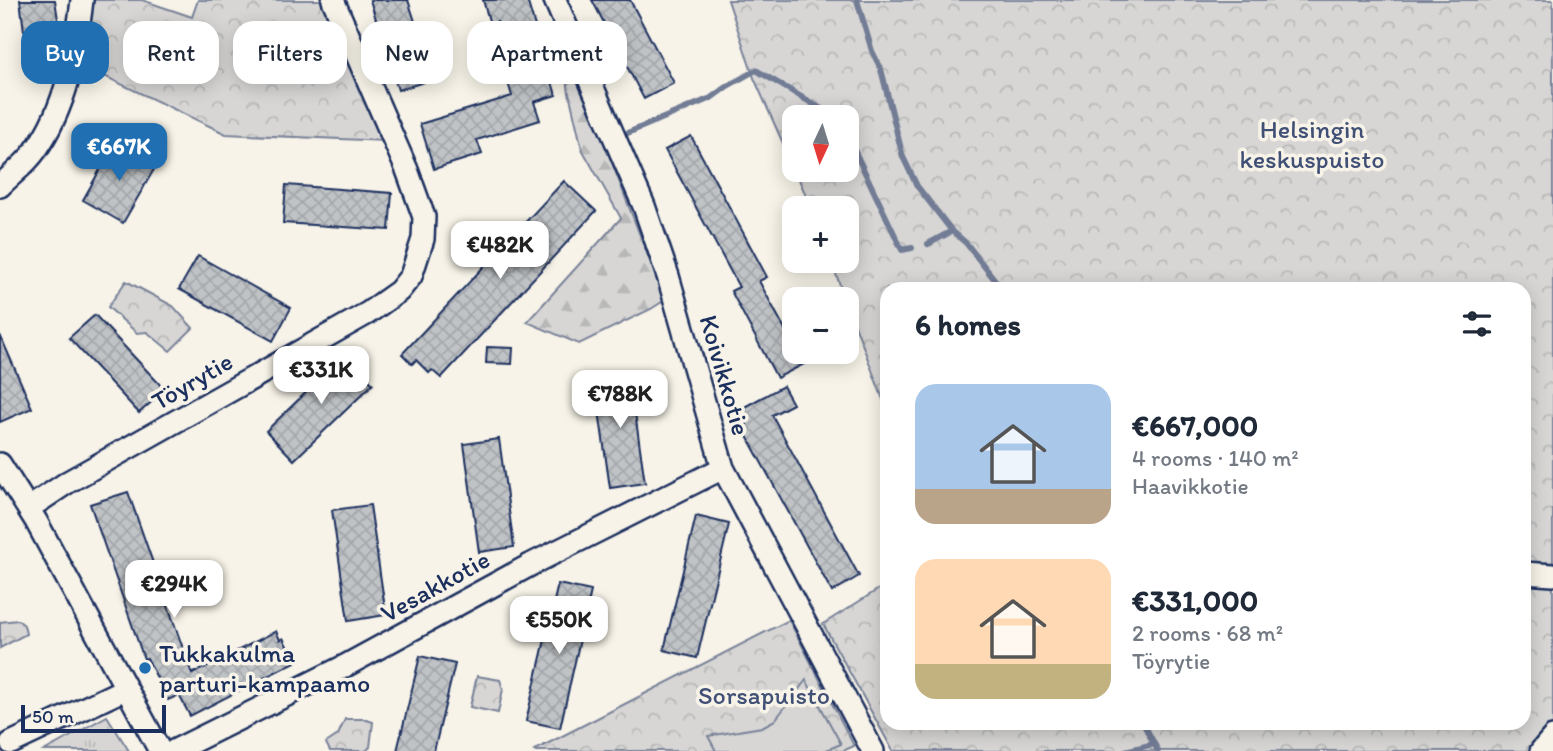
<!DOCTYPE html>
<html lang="en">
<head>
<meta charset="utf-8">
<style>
  body { margin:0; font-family:Itim,sans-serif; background:#f2f2f3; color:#1f2937; height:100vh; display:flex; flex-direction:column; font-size:26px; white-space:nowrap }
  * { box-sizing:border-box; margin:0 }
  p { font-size:23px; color:#747a83 }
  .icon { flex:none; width:38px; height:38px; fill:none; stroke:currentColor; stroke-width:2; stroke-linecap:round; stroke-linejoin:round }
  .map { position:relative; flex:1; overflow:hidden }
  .drawer { position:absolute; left:880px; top:282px; width:651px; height:448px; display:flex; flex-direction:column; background:#fff; border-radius:21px; box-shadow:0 4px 18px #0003 }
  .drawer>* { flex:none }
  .guide { position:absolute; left:21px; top:21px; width:665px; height:63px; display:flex; gap:14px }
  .needle { width:46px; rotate:184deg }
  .buttons { position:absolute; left:782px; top:105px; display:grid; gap:14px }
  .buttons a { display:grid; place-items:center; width:77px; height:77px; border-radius:14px; background:#fff; box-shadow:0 4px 18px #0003; font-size:35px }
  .scale { position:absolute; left:21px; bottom:18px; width:145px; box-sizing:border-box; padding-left:7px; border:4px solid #1b2f5e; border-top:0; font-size:19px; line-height:24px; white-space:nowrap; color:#1b2f5e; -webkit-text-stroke:5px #f7f3e8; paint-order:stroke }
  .price { position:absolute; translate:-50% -60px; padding:0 16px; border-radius:14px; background:#fff; color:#222; font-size:23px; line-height:46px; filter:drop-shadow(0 2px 4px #0008) }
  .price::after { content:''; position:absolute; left:50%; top:42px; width:21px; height:16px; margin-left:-10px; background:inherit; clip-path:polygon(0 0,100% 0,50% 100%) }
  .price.active { background:#1f6fb2; color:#fff }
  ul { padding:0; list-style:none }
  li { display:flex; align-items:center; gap:21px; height:175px; padding:0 35px }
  li span { display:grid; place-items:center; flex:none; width:196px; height:140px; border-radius:21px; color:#555 }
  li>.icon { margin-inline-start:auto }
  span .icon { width:84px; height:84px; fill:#fffc; stroke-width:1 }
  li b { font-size:30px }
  h2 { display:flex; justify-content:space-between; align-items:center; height:84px; padding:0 35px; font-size:30px }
  .tag { padding:0 24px; border-radius:21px; background:#fff; box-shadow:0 4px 18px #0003; font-size:24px; line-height:63px }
  .tag.active { background:#1f6fb2; color:#fff }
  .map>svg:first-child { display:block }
  .grass { fill:url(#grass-tufts); stroke:#798299; stroke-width:2 }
  .forest { fill:url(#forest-firs); stroke:#798299; stroke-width:2 }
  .park { fill:url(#park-crowns); stroke:#798299; stroke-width:2 }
  .pitch { fill:#d7d6d4; stroke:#798299; stroke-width:2 }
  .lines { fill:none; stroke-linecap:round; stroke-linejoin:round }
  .stream { stroke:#727c95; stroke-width:6 }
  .building { fill:url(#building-cross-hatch); stroke:#1b2f5e; stroke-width:2 }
  .minor-casing { stroke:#1b2f5e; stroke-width:26 }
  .minor { stroke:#f7f3e8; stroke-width:21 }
  .poi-dot { fill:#1f6fb2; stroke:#f7f3e8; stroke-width:2.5 }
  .labels { text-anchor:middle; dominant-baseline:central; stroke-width:7; stroke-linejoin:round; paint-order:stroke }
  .park-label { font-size:26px; fill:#415076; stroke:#f7f3e8 }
  .street-label { font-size:26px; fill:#1b2f5e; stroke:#f7f3e8 }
  .poi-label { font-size:26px; fill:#1b2f5e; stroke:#f7f3e8; text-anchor:start }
</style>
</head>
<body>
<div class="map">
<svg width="1553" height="751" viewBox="0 0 1553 751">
  <defs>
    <pattern id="grass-tufts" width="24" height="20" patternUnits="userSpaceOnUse" patternTransform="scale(1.75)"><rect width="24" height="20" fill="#d7d6d4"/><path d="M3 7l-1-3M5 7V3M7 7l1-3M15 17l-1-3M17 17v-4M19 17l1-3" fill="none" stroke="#b8b8b8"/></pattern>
    <pattern id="forest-firs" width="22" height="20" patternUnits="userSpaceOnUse" patternTransform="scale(1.75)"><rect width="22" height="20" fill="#d7d6d4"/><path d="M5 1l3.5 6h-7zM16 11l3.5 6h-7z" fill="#b8b8b8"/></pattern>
    <pattern id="park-crowns" width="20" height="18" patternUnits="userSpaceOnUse" patternTransform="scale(1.75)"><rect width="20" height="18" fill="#d7d6d4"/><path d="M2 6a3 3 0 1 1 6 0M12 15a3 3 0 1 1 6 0" fill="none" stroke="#b8b8b8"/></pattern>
    <pattern id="building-cross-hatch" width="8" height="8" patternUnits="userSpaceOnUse" patternTransform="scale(1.75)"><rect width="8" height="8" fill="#c0c3c5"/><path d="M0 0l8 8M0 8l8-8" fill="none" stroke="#a4a8ac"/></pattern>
  </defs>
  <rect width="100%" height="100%" fill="#f7f3e8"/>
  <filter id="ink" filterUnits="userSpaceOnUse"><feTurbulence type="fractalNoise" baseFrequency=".0143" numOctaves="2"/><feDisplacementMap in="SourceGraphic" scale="14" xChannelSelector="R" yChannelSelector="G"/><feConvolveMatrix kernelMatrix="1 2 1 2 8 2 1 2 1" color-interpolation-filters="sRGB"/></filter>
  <g filter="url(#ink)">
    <path class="grass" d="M107,716L129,751H44Z"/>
    <path class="forest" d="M573,62L665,300L651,309L579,344L527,322L621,218L582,149L569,93L565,65Z"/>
    <path class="park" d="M90,0H142L192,17L198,0H322L386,141L226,134L83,66Z
      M728,0H1553V751H893L823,624L887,584V723H1524V289H887V410L831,261H847V208H811L795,170H847V117H794V168L754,78Z
      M126,281L173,306L193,328L170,351L147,332L137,333L108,307Z
      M18,620L24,625L26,634L0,648V622Z
      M789,620L854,746L843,751H533Z
      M477,676L500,680L503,689L498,713L470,707Z
      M345,719H363L373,722L370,747L366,751H330L326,743L338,735Z"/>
    <path class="pitch" d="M806,680L841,744L824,751H716L708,736L762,727L775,720Z"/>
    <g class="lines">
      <path class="stream" d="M857,0L872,51L881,69L903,157L917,186L952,231L966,243L1002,289
        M625,134L711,98L726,87L756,70L835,117
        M847,135L902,250L912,248
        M928,244L952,231
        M1143,723L1158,751
        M1125,751L1154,744"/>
    </g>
    <path class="building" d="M20,0H55L59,26L24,31Z
      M370,0H408L422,43L427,42L436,70L422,75L424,82L398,90Z
      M483,0H527L556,95L534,102L540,120L477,140L482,154L434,169L420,124L512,96L503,66L510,64L497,22L490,24Z
      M592,0H630L674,83L644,99Z
      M691,136L767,277L759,281L794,346V352H798L804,364L777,378L731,291L739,287L665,150Z
      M115,143L156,166L123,223L83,200Z
      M564,181L596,211L441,378L432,370L429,373L416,360L412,364L402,354Z
      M286,185L392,193L389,230L283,223Z
      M198,256L291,308L273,341L179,289Z
      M95,315L165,390L139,413L69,338Z
      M0,335L32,408L0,422Z
      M487,347L513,348L512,364L486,363Z
      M348,352L368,371L364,375L373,384L294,460L266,431Z
      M629,371L645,483L610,488L594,376Z
      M783,386L793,404L772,415L859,576L832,592L742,427L747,424L739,410Z
      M499,439L514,547L479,552L464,444Z
      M128,492L192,674L276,631L280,640L283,638L295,662L190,716L179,695L168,700L147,658L144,659L90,504Z
      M370,505L386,615L348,621L332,510Z
      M696,516L729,524L697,658L664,650Z
      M558,584L591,591L560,728L526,721Z
      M420,656L455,664L434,751H397Z"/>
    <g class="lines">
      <defs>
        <path id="minor" d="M555,0L644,206L668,276L723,468L873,751
          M0,186C11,175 26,164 35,151C67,107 76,52 82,0
          M0,464L36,521L160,751
          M29,508L68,482L368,313L399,291L411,276L423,239L424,217L407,170L333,0
          M1524,573L1553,575
          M11,743L125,689
          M174,751L345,666L532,564L723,468
          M1541,751L1553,737"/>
      </defs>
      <use href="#minor" class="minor-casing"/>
      <use href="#minor" class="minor"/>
    </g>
  </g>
  <circle class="poi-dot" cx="145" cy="668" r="7"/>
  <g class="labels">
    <g class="park-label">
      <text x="1312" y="129">Helsingin<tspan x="1312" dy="30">keskuspuisto</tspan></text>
      <text x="764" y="695">Sorsapuisto</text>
    </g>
    <g class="street-label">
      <text transform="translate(725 375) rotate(74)">Koivikkotie</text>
      <text transform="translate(192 381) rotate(-30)">Töyrytie</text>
      <text transform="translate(435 586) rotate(-29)">Vesakkotie</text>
    </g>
    <g class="poi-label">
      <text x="159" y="653">Tukkakulma<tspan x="159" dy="30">parturi-kampaamo</tspan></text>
    </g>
  </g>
</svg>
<div class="buttons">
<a><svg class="needle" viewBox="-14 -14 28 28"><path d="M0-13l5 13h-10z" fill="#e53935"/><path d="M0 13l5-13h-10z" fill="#747a83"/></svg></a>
<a>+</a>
<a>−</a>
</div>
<div class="scale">50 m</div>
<b class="price active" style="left:119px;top:183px">€667K</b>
<b class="price" style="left:500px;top:281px">€482K</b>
<b class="price" style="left:321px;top:406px">€331K</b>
<b class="price" style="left:620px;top:430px">€788K</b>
<b class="price" style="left:174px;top:620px">€294K</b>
<b class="price" style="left:559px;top:656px">€550K</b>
<div class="guide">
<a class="tag active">Buy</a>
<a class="tag">Rent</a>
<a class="tag">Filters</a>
<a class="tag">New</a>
<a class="tag">Apartment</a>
</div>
<section class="drawer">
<h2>6 homes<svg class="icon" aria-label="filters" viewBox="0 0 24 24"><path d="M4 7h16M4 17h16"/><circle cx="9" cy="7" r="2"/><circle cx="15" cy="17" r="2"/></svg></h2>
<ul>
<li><span style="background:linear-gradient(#a9c7e8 75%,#b9a48a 0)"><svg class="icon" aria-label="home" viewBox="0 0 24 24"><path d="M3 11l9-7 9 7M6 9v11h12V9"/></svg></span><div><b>€667,000</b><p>4 rooms · 140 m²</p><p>Haavikkotie</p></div></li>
<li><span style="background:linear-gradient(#ffd9b3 75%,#c2b280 0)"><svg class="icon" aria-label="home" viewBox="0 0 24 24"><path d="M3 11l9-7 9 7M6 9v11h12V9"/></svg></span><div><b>€331,000</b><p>2 rooms · 68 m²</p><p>Töyrytie</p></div></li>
</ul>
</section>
</div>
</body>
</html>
